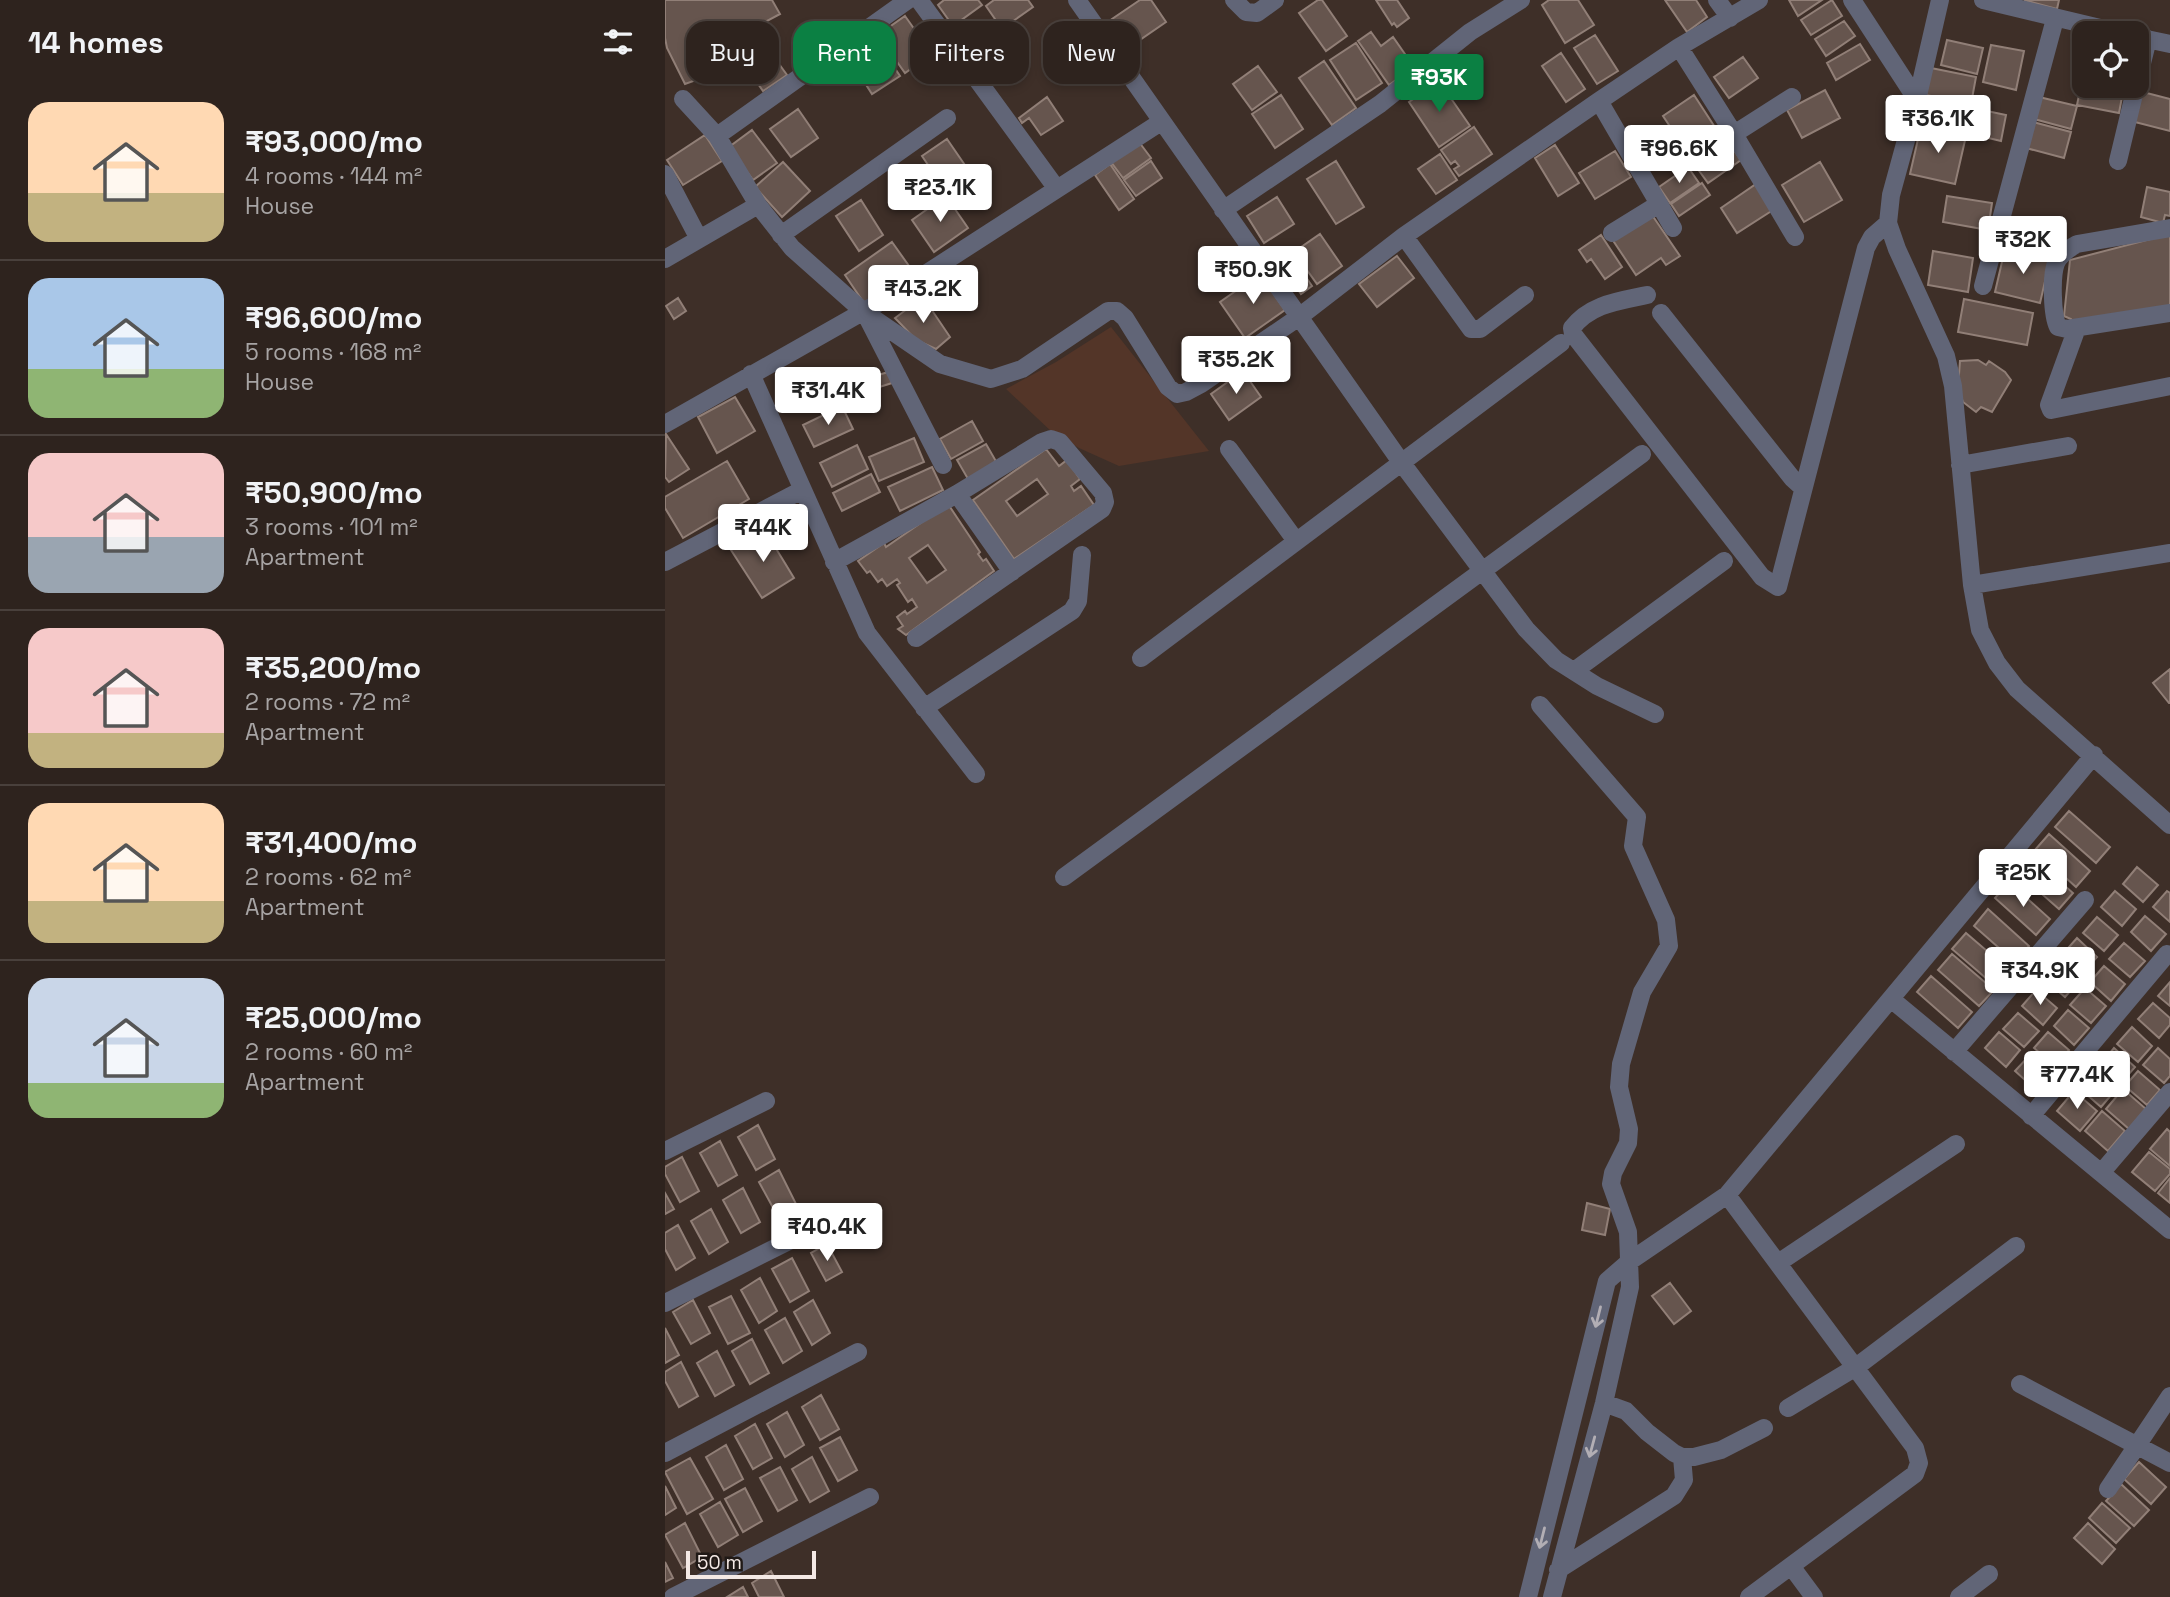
<!DOCTYPE html>
<html lang="en">
<head>
<meta charset="utf-8">
<style>
  body { margin:0; font-family:"Space Grotesk",sans-serif; background:#362b27; color:#f1f3f6; height:100vh; display:flex; flex-direction:column; font-size:26px; white-space:nowrap }
  * { box-sizing:border-box; margin:0 }
  p { font-size:23px; color:#a7a4a4 }
  .icon { flex:none; width:38px; height:38px; fill:none; stroke:currentColor; stroke-width:2; stroke-linecap:round; stroke-linejoin:round }
  .map { position:relative; flex:1; overflow:hidden }
  .sheet { display:flex; flex-direction:column; background:#2e231e; width:665px }
  .sheet>* { flex:none }
  .hud { position:absolute; left:21px; top:21px; width:665px; height:63px; display:flex; gap:14px }
  .fabs { position:absolute; left:1407px; top:21px; display:grid; gap:14px }
  .fabs a { display:grid; place-items:center; width:77px; height:77px; border-radius:14px; background:#2e231e; box-shadow:0 4px 10px #0003,0 0 0 2px #49403c; font-size:35px }
  .scale { position:absolute; left:21px; bottom:18px; width:130px; box-sizing:border-box; padding-left:7px; border:4px solid #f4e9e5; border-top:0; font-size:19px; line-height:24px; white-space:nowrap; color:#f4e9e5; -webkit-text-stroke:5px #201916; paint-order:stroke }
  .price { position:absolute; translate:-50% -60px; padding:0 16px; border-radius:7px; background:#fff; color:#222; font-size:23px; line-height:46px; filter:drop-shadow(0 2px 4px #0008) }
  .price::after { content:''; position:absolute; left:50%; top:42px; width:21px; height:16px; margin-left:-10px; background:inherit; clip-path:polygon(0 0,100% 0,50% 100%) }
  .price.current { background:#0b8043; color:#fff }
  ul { padding:0; list-style:none }
  li { display:flex; align-items:center; gap:21px; height:175px; padding:0 28px }
  li+li { border-top:2px solid #49403c }
  li span { display:grid; place-items:center; flex:none; width:196px; height:140px; border-radius:21px; color:#555 }
  li>.icon { margin-inline-start:auto }
  span .icon { width:84px; height:84px; fill:#fffc; stroke-width:1 }
  li b { font-size:30px }
  h2 { display:flex; justify-content:space-between; align-items:center; height:84px; padding:0 28px; font-size:30px }
  .pill { padding:0 24px; border-radius:21px; background:#2e231e; box-shadow:0 4px 10px #0003,0 0 0 2px #49403c; font-size:24px; line-height:63px }
  .pill.current { background:#0b8043; color:#fff }
  main { display:flex; flex:1; min-height:0 }
  .map>svg:first-child { display:block }
  .green { fill:#533528 }
  .building { fill:#66554e; stroke:#917f77; stroke-width:2; fill-rule:evenodd }
  .lines { fill:none; stroke-linecap:round; stroke-linejoin:round }
  .street { stroke:#616577; stroke-width:18 }
  .oneway { stroke:#b2aeb4 }
</style>
</head>
<body>
<main>
<section class="sheet">
<h2>14 homes<svg class="icon" aria-label="filters" viewBox="0 0 24 24"><path d="M4 7h16M4 17h16"/><circle cx="9" cy="7" r="2"/><circle cx="15" cy="17" r="2"/></svg></h2>
<ul>
<li><span style="background:linear-gradient(#ffd9b3 65%,#c2b280 0)"><svg class="icon" aria-label="home" viewBox="0 0 24 24"><path d="M3 11l9-7 9 7M6 9v11h12V9"/></svg></span><div><b>₹93,000/mo</b><p>4 rooms · 144 m²</p><p>House</p></div></li>
<li><span style="background:linear-gradient(#a9c7e8 65%,#8fb573 0)"><svg class="icon" aria-label="home" viewBox="0 0 24 24"><path d="M3 11l9-7 9 7M6 9v11h12V9"/></svg></span><div><b>₹96,600/mo</b><p>5 rooms · 168 m²</p><p>House</p></div></li>
<li><span style="background:linear-gradient(#f6c9c9 60%,#9aa5b1 0)"><svg class="icon" aria-label="home" viewBox="0 0 24 24"><path d="M3 11l9-7 9 7M6 9v11h12V9"/></svg></span><div><b>₹50,900/mo</b><p>3 rooms · 101 m²</p><p>Apartment</p></div></li>
<li><span style="background:linear-gradient(#f6c9c9 75%,#c2b280 0)"><svg class="icon" aria-label="home" viewBox="0 0 24 24"><path d="M3 11l9-7 9 7M6 9v11h12V9"/></svg></span><div><b>₹35,200/mo</b><p>2 rooms · 72 m²</p><p>Apartment</p></div></li>
<li><span style="background:linear-gradient(#ffd9b3 70%,#c2b280 0)"><svg class="icon" aria-label="home" viewBox="0 0 24 24"><path d="M3 11l9-7 9 7M6 9v11h12V9"/></svg></span><div><b>₹31,400/mo</b><p>2 rooms · 62 m²</p><p>Apartment</p></div></li>
<li><span style="background:linear-gradient(#c9d6e8 75%,#8fb573 0)"><svg class="icon" aria-label="home" viewBox="0 0 24 24"><path d="M3 11l9-7 9 7M6 9v11h12V9"/></svg></span><div><b>₹25,000/mo</b><p>2 rooms · 60 m²</p><p>Apartment</p></div></li>
</ul>
</section>
<div class="map">
<svg width="1505" height="1597" viewBox="0 0 1505 1597">
  <rect width="100%" height="100%" fill="#3e2f28"/>
  <path class="green" d="M446,327L544,451L454,466L414,448L387,432L341,389L391,362Z"/>
  <path class="building" d="M0,0H107L115,14L81,32L42,47L51,73L20,84L2,48L0,38Z
    M279,0H313L317,5L288,26L273,5Z
    M329,0H363L368,7L337,29L321,6Z
    M475,0H486L501,22L466,46L447,19Z
    M653,0H657L682,36L661,51L634,13Z
    M711,0H732L744,18L732,27L729,23L727,25Z
    M884,0H913L929,25L900,43L877,5Z
    M1000,0H1031L1042,17L1022,32Z
    M1124,0H1157L1133,16Z
    M1167,0L1177,16L1146,35L1136,20Z
    M1359,0H1394L1392,9Z
    M240,16L267,54L240,73L213,35Z
    M1179,21L1190,36L1161,56L1150,39Z
    M706,32L716,46L728,37L749,67L724,85L693,41Z
    M930,35L953,71L932,84L909,48Z
    M211,40L235,76L207,94L184,58Z
    M1282,40L1318,48L1312,74L1276,65Z
    M691,43L717,83L691,100L665,60Z
    M1195,44L1205,60L1171,80L1162,63Z
    M1326,45L1359,51L1351,90L1318,82Z
    M101,46L122,75L98,91L78,62Z
    M896,53L920,89L901,102L877,66Z
    M1078,57L1093,78L1064,98L1049,77Z
    M659,61L691,108L667,125L634,78Z
    M593,66L612,92L587,110L568,84Z
    M1266,68L1311,77L1306,104L1261,95Z
    M1418,76L1419,86H1459L1454,113L1412,105Z
    M774,81L805,126L774,147L744,102Z
    M1160,90L1175,118L1137,138L1122,110Z
    M1474,91L1505,99V131L1466,121Z
    M616,95L638,129L610,148L587,114Z
    M1029,95L1055,135L1024,155L998,116Z
    M382,97L398,121L376,135L364,118L357,123L354,118Z
    M1374,97L1412,106L1406,129L1369,119Z
    M1303,107L1341,115L1336,141L1298,132Z
    M133,109L153,138L126,157L105,129Z
    M1368,122L1406,132L1399,158L1361,148Z
    M1256,126L1301,136L1290,184L1245,174Z
    M809,127L827,154L794,176L789,169L794,166L790,161L786,164L776,150Z
    M87,130L112,163L88,180L64,147Z
    M40,135L57,161L18,185L2,160Z
    M1060,138L1076,160L1043,183L1027,161Z
    M282,139L306,174L280,190L257,156Z
    M474,142L486,158L458,178L446,162Z
    M890,145L914,183L893,196L870,158Z
    M950,151L966,177L930,199L914,173Z
    M775,154L792,180L771,194L753,169Z
    M486,161L497,178L471,196L459,180Z
    M671,161L699,207L671,224L642,179Z
    M118,162L145,191L117,217L90,187Z
    M1155,162L1177,200L1139,222L1117,185Z
    M445,164L469,199L454,210L430,175Z
    M1023,167L1034,183L1005,203L994,187Z
    M1037,183L1045,195L1014,216L1006,204Z
    M1091,184L1108,210L1072,233L1056,208Z
    M1482,187L1505,192V216L1500,215L1498,223L1476,217Z
    M281,196L303,228L269,252L247,220Z
    M1282,196L1327,203L1323,230L1278,222Z
    M612,197L629,224L599,243L582,216Z
    M196,200L218,235L194,251L171,216Z
    M985,212L1015,256L1001,265L996,258L971,275L947,239Z
    M655,234L677,266L652,284L629,252Z
    M1505,234V309L1405,324L1406,319L1399,316L1405,260Z
    M936,235L957,267L940,279L926,259L922,262L914,250Z
    M227,242L249,273L201,306L180,275Z
    M1340,249L1385,260L1375,303L1330,292Z
    M1268,251L1308,258L1303,292L1263,285Z
    M732,256L749,278L712,307L694,284Z
    M628,258L647,286L636,294L617,266Z
    M595,274L620,310L580,338L555,302Z
    M258,297L285,337L271,349L251,340L230,318Z
    M13,298L21,311L9,319L1,306Z
    M1299,299L1368,313L1362,345L1293,332Z
    M1313,360L1321,365L1324,361L1340,372L1346,380L1327,412L1316,407L1311,412L1298,402L1293,388L1295,361Z
    M578,371L596,397L564,420L546,394Z
    M223,372L227,383L208,389L204,378Z
    M70,397L90,431L52,453L33,417Z
    M177,406L188,429L149,447L138,425Z
    M307,421L318,441L286,459L275,439Z
    M1,434L24,469L4,482L0,477Z
    M249,438L259,462L214,481L204,457Z
    M321,444L332,463L303,479L292,460Z
    M192,445L203,469L167,487L155,463Z
    M381,449L394,466L402,460L415,479L406,486L409,491L416,486L429,505L349,559L308,500ZM372,479L383,494L352,516L341,501Z
    M62,461L84,499L18,538L0,508V497Z
    M267,467L278,490L235,511L223,487Z
    M206,474L215,492L177,511L168,493Z
    M283,504L315,552L313,554L318,561L321,559L329,571L241,635L233,629L238,626L232,617L240,611L242,614L252,607L247,599L243,602L232,585L235,583L232,579L222,586L217,579L213,582L205,571L202,573L193,561L219,543L221,547ZM263,545L281,570L262,583L244,558Z
    M99,529L129,578L97,598L66,550Z
    M1505,669V703H1504L1488,683Z
    M1404,811L1445,847L1431,863L1390,827Z
    M1384,834L1425,871L1411,887L1370,850Z
    M1367,857L1408,893L1394,909L1353,873Z
    M1472,867L1493,885L1478,902L1458,884Z
    M1344,882L1385,919L1371,935L1330,898Z
    M1450,891L1471,909L1457,926L1436,907Z
    M1502,891L1505,893V922L1488,907Z
    M1323,909L1364,946L1350,962L1309,926Z
    M1480,916L1501,934L1486,951L1466,932Z
    M1432,917L1453,935L1439,951L1418,933Z
    M1301,933L1343,969L1329,985L1287,949Z
    M1412,938L1432,957L1418,973L1397,955Z
    M1459,943L1480,961L1465,977L1444,959Z
    M1287,954L1329,990L1314,1006L1273,970Z
    M1394,963L1414,981L1400,997L1379,979Z
    M1439,966L1460,984L1446,1001L1425,982Z
    M1266,976L1307,1012L1293,1028L1252,992Z
    M1505,982V1006L1493,996Z
    M1420,988L1441,1006L1426,1023L1405,1005Z
    M1371,990L1392,1008L1378,1025L1357,1006Z
    M1488,1003L1505,1018V1025L1494,1038L1473,1019Z
    M1403,1010L1424,1028L1409,1045L1389,1026Z
    M1353,1013L1374,1031L1359,1047L1338,1029Z
    M1467,1027L1487,1046L1473,1062L1452,1044Z
    M1334,1032L1355,1050L1341,1067L1320,1048Z
    M1383,1032L1404,1050L1390,1066L1369,1048Z
    M1449,1048L1470,1067L1456,1083L1435,1065Z
    M1493,1048L1505,1059V1076L1499,1083L1478,1065Z
    M1365,1055L1385,1073L1371,1090L1350,1071Z
    M1430,1067L1453,1087L1436,1107L1413,1087Z
    M1473,1071L1495,1090L1482,1105L1460,1086Z
    M1458,1089L1481,1109L1464,1129L1441,1109Z
    M1409,1091L1432,1111L1415,1131L1392,1111Z
    M1437,1111L1460,1131L1443,1151L1420,1131Z
    M93,1125L110,1159L91,1170L73,1137Z
    M1502,1129L1505,1132V1166L1485,1149Z
    M55,1141L72,1175L53,1186L35,1153Z
    M1484,1152L1505,1169V1174L1490,1191L1467,1172Z
    M17,1157L34,1191L15,1202L0,1174V1167Z
    M114,1170L131,1204L112,1215L94,1182Z
    M1505,1178V1203L1493,1193Z
    M78,1188L95,1222L76,1233L58,1200Z
    M0,1193L9,1209L0,1214Z
    M922,1203L945,1209L940,1235L917,1230Z
    M46,1209L63,1242L44,1254L26,1221Z
    M13,1225L30,1258L11,1270L0,1249V1233Z
    M162,1244L177,1272L161,1281L146,1253Z
    M127,1258L144,1291L125,1302L107,1269Z
    M95,1278L112,1311L94,1323L76,1290Z
    M1005,1283L1026,1311L1009,1324L987,1296Z
    M66,1296L85,1333L63,1344L44,1307Z
    M28,1300L45,1333L26,1344L8,1312Z
    M148,1300L165,1333L147,1345L129,1312Z
    M120,1318L137,1351L118,1363L100,1330Z
    M0,1328L14,1355L0,1363Z
    M87,1339L104,1373L85,1384L67,1351Z
    M52,1351L69,1385L50,1396L32,1363Z
    M16,1362L33,1396L14,1407L0,1381V1372Z
    M156,1395L174,1429L155,1440L137,1407Z
    M122,1412L139,1445L120,1457L102,1424Z
    M90,1424L107,1458L88,1469L70,1436Z
    M175,1437L192,1470L173,1481L155,1448Z
    M61,1445L78,1479L59,1490L41,1457Z
    M147,1457L164,1491L145,1502L127,1469Z
    M25,1458L48,1499L22,1514L0,1472Z
    M1474,1462L1501,1487L1486,1504L1459,1479Z
    M115,1467L132,1500L113,1511L95,1478Z
    M1456,1484L1484,1510L1469,1526L1441,1501Z
    M0,1486L11,1508L0,1515Z
    M80,1488L97,1521L78,1532L60,1499Z
    M55,1502L73,1535L53,1547L35,1514Z
    M1437,1503L1465,1528L1451,1543L1424,1518Z
    M20,1523L37,1557L18,1568L0,1535Z
    M1423,1523L1450,1549L1437,1564L1409,1538Z
    M0,1562L8,1578L0,1582Z
    M106,1571L119,1597H94L87,1583Z
    M78,1587L83,1597H62Z"/>
  <g class="lines">
    <path class="street" d="M254,0L392,189
      M412,0L736,462L861,629L891,660L932,686L990,714
      M569,0L581,12L592,13L610,0
      M1052,0L1065,18
      M1187,0L1252,100
      M1275,0L1252,100L1226,195L1223,223L1232,249L1281,356L1288,386L1307,585L1315,630L1332,663L1352,689L1505,825
      M1318,0L1456,33
      M1472,37L1505,44
      M1014,47L1069,134L1130,237
      M1472,83L1483,39
      M18,99L52,136L93,205L127,248L199,312L275,364L326,379L357,369L443,311H452L460,318L503,387L512,394L521,392L536,384L634,317L739,236L934,101L1014,47L1094,0
      M934,101L1008,228
      M1069,134L1127,97
      M52,136L243,0
      M1453,161L1471,86
      M0,174L34,239
      M558,210L715,104L805,32L856,0
      M1505,228L1412,244C1403,249 1395,254 1391,263C1386,276 1387,315 1393,327L1402,329L1505,313
      M947,233L994,204
      M116,235L282,118
      M739,236L806,329H815L860,295
      M0,259L93,205
      M1318,286L1390,19
      M982,295C954,301 925,304 907,328L908,334L1097,577L1113,587L1201,248L1207,237L1223,223
      M996,313L1127,478L1138,488
      M201,315L278,465
      M1412,328L1384,405L1386,410L1505,386
      M86,374L202,633L311,774
      M0,424L231,293L496,122
      M564,449L631,541
      M1295,465L1403,446
      M292,494L347,572
      M0,562L137,490
      M169,562L292,494L377,442L386,439L395,442L438,493L440,502L437,509L251,638
      M1307,585L1505,553
      M476,658L896,343
      M909,671L1059,561
      M875,705L972,817L968,846L1001,920L1004,946L977,992L956,1064L954,1087L964,1129L963,1143L948,1173L946,1184L963,1232L965,1287L939,1403L887,1597
      M259,708L407,611L413,601L417,555
      M399,877L977,454
      M1226,999L1505,1230
      M1289,1052L1420,900
      M1366,1116L1502,954
      M0,1151L101,1101
      M1436,1173L1505,1092
      M1062,1195L1250,1448L1254,1463L1250,1474L1084,1597
      M1113,1263L1291,1144
      M0,1303L162,1222
      M1355,1384L1505,1463
      M939,1403L961,1411L982,1432L1009,1453L1017,1457H1029L1056,1450L1099,1428
      M1123,1408L1191,1367L1351,1246
      M0,1453L193,1352
      M1443,1489L1505,1396
      M1126,1566L1149,1597
      M893,1570L1009,1496L1019,1480L1017,1457
      M8,1597L205,1497
      M863,1597L942,1281L965,1261L1062,1195L1429,755
      M1294,1597L1324,1574"/>
  </g>
  <defs><path id="oneway-shaft" d="M-6 0H5M1.5-3L5.5 0L1.5 3" fill="none" stroke-width="1.6" stroke-linecap="round" stroke-linejoin="round" transform="scale(1.75)"/></defs>
  <g class="oneway">
    <use href="#oneway-shaft" transform="translate(933 1317) rotate(104)"/>
    <use href="#oneway-shaft" transform="translate(927 1447) rotate(105)"/>
    <use href="#oneway-shaft" transform="translate(877 1538) rotate(104)"/>
  </g>
</svg>
<div class="fabs">
<a><svg class="icon" aria-label="locate" viewBox="0 0 24 24"><circle cx="12" cy="12" r="6"/><path d="M12 2v4M12 18v4M2 12h4M18 12h4"/></svg></a>
</div>
<div class="scale">50 m</div>
<b class="price current" style="left:774px;top:114px">₹93K</b>
<b class="price" style="left:1273px;top:155px">₹36.1K</b>
<b class="price" style="left:1014px;top:185px">₹96.6K</b>
<b class="price" style="left:275px;top:224px">₹23.1K</b>
<b class="price" style="left:1358px;top:276px">₹32K</b>
<b class="price" style="left:588px;top:306px">₹50.9K</b>
<b class="price" style="left:258px;top:325px">₹43.2K</b>
<b class="price" style="left:571px;top:396px">₹35.2K</b>
<b class="price" style="left:163px;top:427px">₹31.4K</b>
<b class="price" style="left:98px;top:564px">₹44K</b>
<b class="price" style="left:1358px;top:909px">₹25K</b>
<b class="price" style="left:1375px;top:1007px">₹34.9K</b>
<b class="price" style="left:1412px;top:1111px">₹77.4K</b>
<b class="price" style="left:162px;top:1263px">₹40.4K</b>
<div class="hud">
<a class="pill">Buy</a>
<a class="pill current">Rent</a>
<a class="pill">Filters</a>
<a class="pill">New</a>
</div>
</div>
</main>
</body>
</html>
